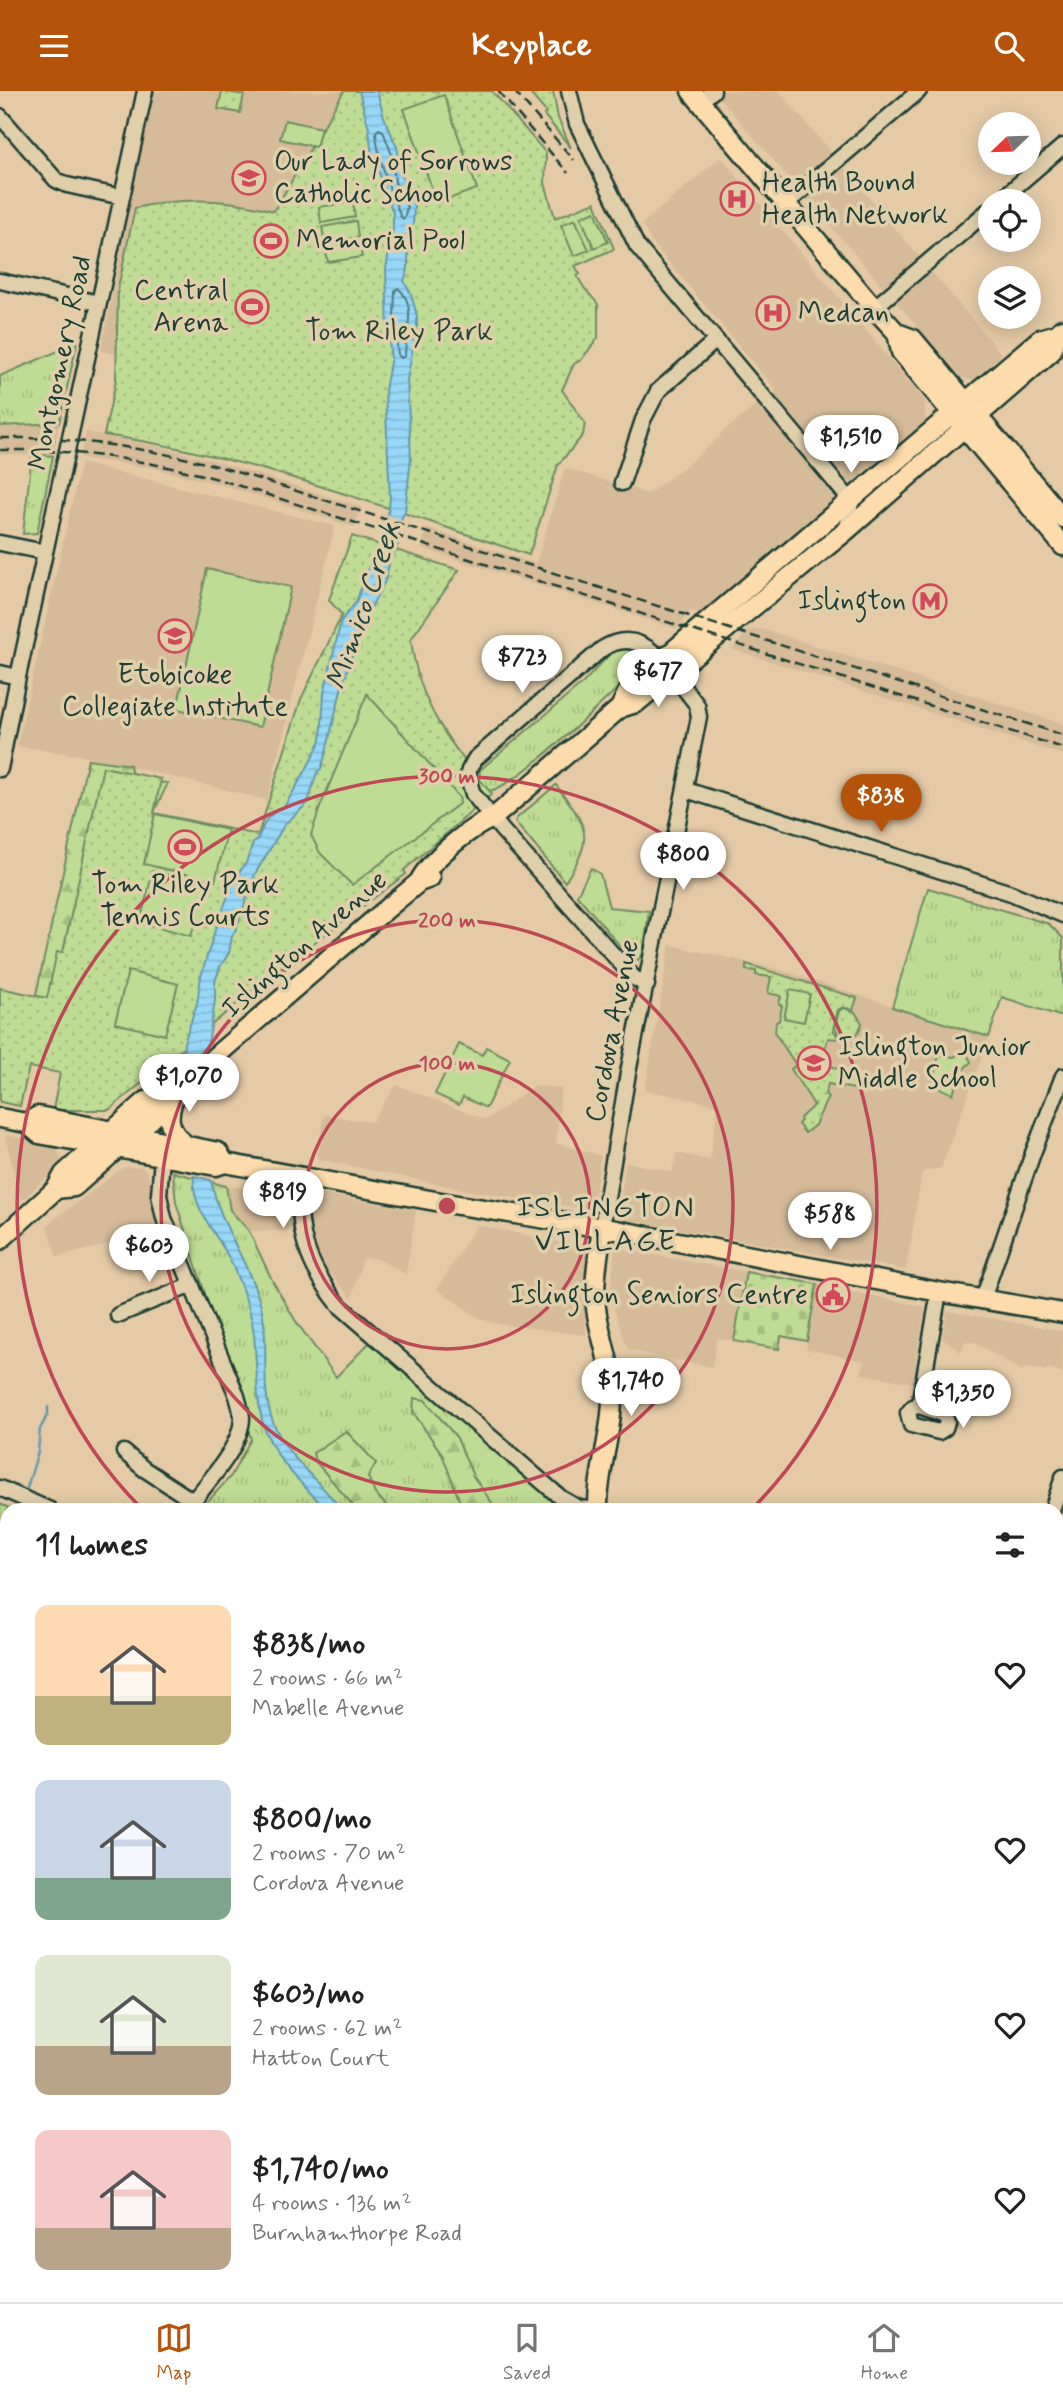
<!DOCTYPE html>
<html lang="en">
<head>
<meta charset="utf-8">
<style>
  body { margin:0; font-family:Mynerve,sans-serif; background:#f2f2f2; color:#222; height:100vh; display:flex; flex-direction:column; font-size:26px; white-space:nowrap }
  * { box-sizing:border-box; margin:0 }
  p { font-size:23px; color:#767676 }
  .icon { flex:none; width:38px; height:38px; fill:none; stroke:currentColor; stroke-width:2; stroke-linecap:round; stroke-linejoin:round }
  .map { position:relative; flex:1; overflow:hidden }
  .side { position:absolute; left:0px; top:1412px; width:1064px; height:800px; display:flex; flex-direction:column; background:#fff; border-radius:21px 21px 0 0; box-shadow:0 4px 18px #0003 }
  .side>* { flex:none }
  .needle { width:46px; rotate:247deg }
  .buttons { position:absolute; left:978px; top:21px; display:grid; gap:14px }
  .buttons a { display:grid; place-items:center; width:63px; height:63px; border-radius:50%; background:#fff; box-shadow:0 4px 18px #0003; font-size:35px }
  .price { position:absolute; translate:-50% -60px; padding:0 16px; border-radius:24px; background:#fff; color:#222; font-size:23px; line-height:46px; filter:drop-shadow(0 2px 4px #0008) }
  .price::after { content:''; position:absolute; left:50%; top:42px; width:21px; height:16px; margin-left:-10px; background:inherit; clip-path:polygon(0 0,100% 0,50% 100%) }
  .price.current { background:#b45309; color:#fff }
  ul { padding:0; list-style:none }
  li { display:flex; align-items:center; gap:21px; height:175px; padding:0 35px }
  li span { display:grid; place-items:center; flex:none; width:196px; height:140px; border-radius:14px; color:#555 }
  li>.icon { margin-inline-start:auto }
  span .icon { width:84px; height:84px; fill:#fffc; stroke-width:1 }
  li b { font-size:30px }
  h2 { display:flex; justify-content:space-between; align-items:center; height:84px; padding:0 35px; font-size:30px }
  header { display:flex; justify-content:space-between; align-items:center; height:91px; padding:0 35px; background:#b45309; color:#fff; font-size:32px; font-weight:700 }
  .dock { display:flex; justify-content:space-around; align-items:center; height:98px; border-top:2px solid #e0e0e0; background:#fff; font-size:19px; color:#767676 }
  .dock a { display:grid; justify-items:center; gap:4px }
  .dock .current { color:#b45309 }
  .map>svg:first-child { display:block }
  .built { fill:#d5bb9a }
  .grass { fill:url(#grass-tufts); stroke:#6f8c64; stroke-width:2 }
  .forest { fill:url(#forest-firs); stroke:#6f8c64; stroke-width:2 }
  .cemetery { fill:url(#cemetery-stones); stroke:#6f8c64; stroke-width:2 }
  .park { fill:url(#park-dots); stroke:#6f8c64; stroke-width:2 }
  .pitch { fill:#bfdc94; stroke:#6f8c64; stroke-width:2 }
  .water { fill:url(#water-rules); stroke:#6799aa; stroke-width:2 }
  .pier { fill:#e4caa7 }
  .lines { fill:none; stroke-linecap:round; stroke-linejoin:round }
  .shore { stroke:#4f7b82; stroke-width:2 }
  .stream { stroke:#6799aa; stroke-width:2.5 }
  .minor-casing { stroke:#1f3d34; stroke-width:19 }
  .major-casing { stroke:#1f3d34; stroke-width:23 }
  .minor { stroke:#e1cfac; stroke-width:14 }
  .major { stroke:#fcdcac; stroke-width:18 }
  .rail { stroke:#1f3d34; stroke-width:2.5; stroke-dasharray:10 5; stroke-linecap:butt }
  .minor-bridge-casing { stroke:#1f3d34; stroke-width:19; stroke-linecap:butt }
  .minor-bridge { stroke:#e1cfac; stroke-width:14 }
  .ring { fill:none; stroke:#bf4857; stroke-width:3.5 }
  .labels { text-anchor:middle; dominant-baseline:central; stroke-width:7; stroke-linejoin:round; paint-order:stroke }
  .poi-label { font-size:28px; fill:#1f3d34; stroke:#e1cfac; text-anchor:start }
  .park-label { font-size:28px; fill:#274539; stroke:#e1cfac }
  .street-label { font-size:28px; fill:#1f3d34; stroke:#e1cfac }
  .water-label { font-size:30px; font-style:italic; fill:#25453e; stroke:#e1cfac }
  .neighbourhood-label { font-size:30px; letter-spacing:2px; fill:#1f3d34; stroke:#e1cfac }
  .centre { fill:#bf4857; stroke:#e1cfac; stroke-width:3.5 }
  .ring-label { font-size:21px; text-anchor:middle; font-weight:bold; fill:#bf4857; stroke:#e1cfac; stroke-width:7; stroke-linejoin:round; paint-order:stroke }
</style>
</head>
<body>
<header><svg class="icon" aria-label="menu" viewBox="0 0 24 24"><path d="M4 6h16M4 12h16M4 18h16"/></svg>Keyplace<svg class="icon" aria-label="search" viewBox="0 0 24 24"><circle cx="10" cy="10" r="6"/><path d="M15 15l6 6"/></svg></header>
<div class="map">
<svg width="1063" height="2211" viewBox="0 0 1063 2211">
  <defs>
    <pattern id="grass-tufts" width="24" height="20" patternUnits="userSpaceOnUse" patternTransform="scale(1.75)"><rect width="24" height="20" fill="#bfdc94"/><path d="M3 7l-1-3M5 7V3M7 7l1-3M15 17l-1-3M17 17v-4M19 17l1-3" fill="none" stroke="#a4be80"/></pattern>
    <pattern id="forest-firs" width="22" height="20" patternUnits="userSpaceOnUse" patternTransform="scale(1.75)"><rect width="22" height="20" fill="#bfdc94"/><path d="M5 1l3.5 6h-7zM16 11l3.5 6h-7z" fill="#a4be80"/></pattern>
    <pattern id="cemetery-stones" width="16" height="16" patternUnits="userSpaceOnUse" patternTransform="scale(1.75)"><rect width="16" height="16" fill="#bfdc94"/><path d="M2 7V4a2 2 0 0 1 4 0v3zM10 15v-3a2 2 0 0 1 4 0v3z" fill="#a4be80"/></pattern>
    <pattern id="park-dots" width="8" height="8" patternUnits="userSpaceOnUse" patternTransform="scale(1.75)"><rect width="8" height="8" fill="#bfdc94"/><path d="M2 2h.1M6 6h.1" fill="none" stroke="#a4be80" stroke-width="1.8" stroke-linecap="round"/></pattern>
    <pattern id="water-rules" width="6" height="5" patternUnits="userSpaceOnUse" patternTransform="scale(1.75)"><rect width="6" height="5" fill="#97d7f8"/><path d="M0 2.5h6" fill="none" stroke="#82b9d5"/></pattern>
  </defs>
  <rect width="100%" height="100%" fill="#e4caa7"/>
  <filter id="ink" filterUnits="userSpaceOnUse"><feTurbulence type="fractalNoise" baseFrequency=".0143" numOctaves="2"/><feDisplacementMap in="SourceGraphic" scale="14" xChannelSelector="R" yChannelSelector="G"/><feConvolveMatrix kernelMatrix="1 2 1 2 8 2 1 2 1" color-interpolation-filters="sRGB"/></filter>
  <g filter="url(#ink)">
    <path class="built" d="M153,0H348L369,315L101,260Z
      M724,0H779L1002,264L973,289L962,287L718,5Z
      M721,66L925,310V330L700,522L690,519L677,538L421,457L427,437L536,473L565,377L648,403L683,377L721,345L720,343L776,299L651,150L642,133Z
      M59,332L53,365L0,363V335Z
      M86,341L157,355L222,372L361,416L360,420L354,436L219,393L152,377L80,367Z
      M81,372L335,435L267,709L90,666L17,655Z
      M762,538L1063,633V664L732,558L749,539Z
      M670,854L777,878L989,946L941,1077L922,1081L906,1179L618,1127L626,1071L672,1081L677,1062L710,1069L718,1014L645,999Z
      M396,994L486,1029L534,995L561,997L556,1052L601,1065L592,1119L461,1098L317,1068L324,1024L372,1031Z
      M5,1044L46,1051L54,1055L61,1065V1074L21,1110Z
      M124,1076H143L148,1083L163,1140L57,1166L47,1134Z
      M226,1095L289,1102L295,1139L249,1140L230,1119Z
      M314,1102L416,1119L406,1183L378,1168L363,1167L352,1207L327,1179L317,1157L311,1134Z
      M477,1134L587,1157L588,1168L584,1199L586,1244L491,1232L476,1225L437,1198Z
      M615,1157L746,1181L734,1250L717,1247L712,1276L628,1259L610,1204Z
      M817,1193L925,1216L913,1292L861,1283L864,1270L806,1258Z
      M947,1220L1063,1240V1282L1050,1277L1046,1279L1024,1277L1022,1280L974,1251H964L961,1262L948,1250L942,1249Z"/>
    <path class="grass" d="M77,252L59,332L0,335V285Z
      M32,363L53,365L37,442L23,443Z
      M618,558H633L647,569C622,593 515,699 488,700L479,689L480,679L583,592L609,564Z
      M556,694C587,735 596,745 565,791L515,731L517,727Z
      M591,777L600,783L609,816L649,820L643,863L638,869L631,868L577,804Z
      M928,797L1049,833L1063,847V926L1002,906L989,946L892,916Z
      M173,1081L226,1095L230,1119L249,1140L272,1189L295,1229L336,1286L372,1249L531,1391L568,1419H200L231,1385L251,1348L176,1111Z
      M0,1413L14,1419H7V2205H495L499,2211H0Z"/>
    <path class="forest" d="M88,668L130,674L132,686L146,691L168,692L153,723L128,872L33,917Z
      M414,1307L425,1309L457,1347L473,1385L495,1416L500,1419H463L442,1363L413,1321Z
      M346,1340L376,1372L368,1386L375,1403L391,1419H357L315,1370L313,1362Z"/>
    <path class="cemetery" d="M746,1181L817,1193L807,1250L781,1245L779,1258L734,1250Z"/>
    <path class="park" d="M222,0L244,4L240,22L218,18Z
      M344,0H492L546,62L545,92L555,127L595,111L614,158L575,175L580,183L577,185L585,198L598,213V247L581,269L574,273L562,299L585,332L583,344L558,374L529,464C391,419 248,364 104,344L116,289L118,197L135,117C182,106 227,107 274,120Z
      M528,0H553L558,27L571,57L544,24L546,21Z
      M352,445L459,479L411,548C418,614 451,654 492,703L404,779L406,783L280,877L109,1019H53L60,982L29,976L20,1015L0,1011V897L47,907L57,861H63L103,676L161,688L154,722L258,744L301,608L342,524L329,509Z
      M746,873L857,907L853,919L843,916L838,919L833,938L839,948L828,947L821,971L860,987L854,998L828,993L825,1003L828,1006L815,1034L805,1042L798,1033L801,1030L800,1027L814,1014L791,978L796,974L775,942L776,931L779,930L782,915L779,913L781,905L768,902L771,886L756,884V880L746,879Z
      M844,917L855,921L862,932L858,942L847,949L840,946L835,936L839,920Z"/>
    <path class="pitch" d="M444,4L477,98L437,112L404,18Z
      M285,29L321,37L316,56L280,48Z
      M353,111L355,126L321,132L319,116Z
      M595,120L608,151L594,157L581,126Z
      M575,128L589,159L574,165L561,134Z
      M356,130L358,146L325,152L322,136Z
      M359,150L362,166L328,171L325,156Z
      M207,478L291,496L260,636L177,618Z
      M367,603L459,706L460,712L352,794L320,762L311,744L320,716Z
      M155,723L228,739L215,790L144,773Z
      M153,780L206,795L191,845L140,831Z
      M128,880L178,893L165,944L115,932Z
      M790,899L810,903L804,931L784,927Z
      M459,953L482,964L486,956L510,968L486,1017L463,1006L459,1014L435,1003Z
      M965,959L971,971L961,980L953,1003L932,994L939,964L954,966Z"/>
    <path class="water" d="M359,0H377L384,26L397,56L403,90L414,115L413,134L408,147V178L404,190L411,203L417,225V235L407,289L411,367L405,421L402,426L398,453L390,469L385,490L360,537L341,599L325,665L321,678L317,681L308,712L285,733L255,783L236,838L232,845L229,862L220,876L215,891V909L208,954L183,974L184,952L197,912L201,885L216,836L235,787L246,772L253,752L257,749L266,729L277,718L284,716L306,679L321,649L324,602L341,530L356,511L368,478L376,463L382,460L390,408L385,299L391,267L388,242L386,178L393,138V122L371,58L369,38Z
      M194,1085L211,1089C220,1134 245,1165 259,1208C272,1247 258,1292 273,1331C286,1366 320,1390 342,1419H327C305,1396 280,1374 267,1344C250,1303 262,1254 247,1212C241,1195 234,1174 224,1158C211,1136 191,1113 194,1085Z"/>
    <path class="pier" d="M385,423L405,430L402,452L380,445Z"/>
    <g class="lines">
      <path class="shore" d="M379,38L383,40L392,64L395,91L407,116L404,128L400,125C399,118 395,112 392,105C386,86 377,62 376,41Z
        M398,197C418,214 405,243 405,265L401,267L398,264L394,228L395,200Z"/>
      <path class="stream" d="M26,1400L38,1361L40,1338L48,1323V1316
        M0,1449L7,1441"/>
      <defs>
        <path id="minor" d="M569,0L577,33L637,155L851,410L847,439
          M700,11L713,0
          M0,25L56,89L67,94L122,106
          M999,110L1063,55
          M786,113L919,0
          M0,190L99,212
          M874,217L990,118
          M622,392L643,329L658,300L715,250
          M0,452L45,461
          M0,582L18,586
          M0,678L18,586L145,0
          M686,699L1011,802L1063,824
          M647,894L634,887L502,739L473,703L468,687L469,679L475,668L602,558C621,546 638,548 654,562
          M162,1067L159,1104L164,1127L237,1305C239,1312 241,1319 242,1326C242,1357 203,1396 186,1419
          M301,1086C296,1139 306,1173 340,1215L561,1407L579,1417L598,1419
          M602,1136L628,982L699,626L697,614L680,592
          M983,1208L1033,1062L1063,985
          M118,1224L192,1194
          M919,1315L939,1201
          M919,1315L945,1324L947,1331L945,1337L939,1341L911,1334L908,1322L913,1316Z
          M124,1361L144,1378L193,1410
          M0,1397L50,1419
          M1052,1419L1063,1386
          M1057,1738L1063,1744
          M1057,1770L1063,1765
          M1057,1994L1063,2001
          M608,2205L612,2211
          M1000,2205L1008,2211"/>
        <path id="major" d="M691,0L874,217L897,242L913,248L1063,427
          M897,242L901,261L1063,455
          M620,617L627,602L668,564L1040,248L1057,243L1062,238
          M419,791C430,769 470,736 493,727L620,617L636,612L847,439L1051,261L1057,243
          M176,999C168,1022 164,1037 186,1054
          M0,1027L26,1032L39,1043L216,1075L225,1072L452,1113L616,1139L939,1201L1063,1222
          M26,1032L38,1025L218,1061L225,1072
          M56,1098L74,1096L117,1058L156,1024L159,1009
          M0,1149L56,1098L64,1083L146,1010L159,1009L176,999L377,826L419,791L430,787
          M598,1419C597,1381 612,1345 612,1307C613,1275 600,1248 596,1217C593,1190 599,1163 602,1136
          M1057,2150L1063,2145
          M704,2205L705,2211
          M986,2211L993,2205"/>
      </defs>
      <use href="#minor" class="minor-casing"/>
      <use href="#major" class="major-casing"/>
      <use href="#minor" class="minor"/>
      <use href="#major" class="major"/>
      <path class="rail" d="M498,0L568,82
        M514,0L574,69
        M0,347C75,346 148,357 221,376L1063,644
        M0,359C74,358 147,369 218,388L1063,657"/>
      <defs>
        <path id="minor-bridge" d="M654,562L680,592"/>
      </defs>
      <use href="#minor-bridge" class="minor-bridge-casing"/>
      <use href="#minor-bridge" class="minor-bridge"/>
    </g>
  </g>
  <g class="ring">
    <circle cx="447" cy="1115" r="143"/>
    <circle cx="447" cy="1115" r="286"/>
    <path d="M143 1419A430 430 0 1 1 751 1419"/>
  </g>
  <defs>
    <symbol id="school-ring" viewBox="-11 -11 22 22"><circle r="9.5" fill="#e1cfac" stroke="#d1495b" stroke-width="1.5"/><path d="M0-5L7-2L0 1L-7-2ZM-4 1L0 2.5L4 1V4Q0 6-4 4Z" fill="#d1495b"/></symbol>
    <symbol id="hospital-ring" viewBox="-11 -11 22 22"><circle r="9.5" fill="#e1cfac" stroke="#d1495b" stroke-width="1.5"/><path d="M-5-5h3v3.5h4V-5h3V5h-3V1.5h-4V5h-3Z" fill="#d1495b"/></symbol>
    <symbol id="stadium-ring" viewBox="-11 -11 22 22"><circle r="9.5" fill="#e1cfac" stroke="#d1495b" stroke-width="1.5"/><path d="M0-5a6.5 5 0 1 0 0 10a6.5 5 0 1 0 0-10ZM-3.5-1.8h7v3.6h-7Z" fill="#d1495b"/></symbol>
    <symbol id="metro-ring" viewBox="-11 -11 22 22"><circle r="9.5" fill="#e1cfac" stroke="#d1495b" stroke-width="1.5"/><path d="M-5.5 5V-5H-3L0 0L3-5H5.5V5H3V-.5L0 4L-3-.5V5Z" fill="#d1495b"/></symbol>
    <symbol id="civic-ring" viewBox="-11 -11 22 22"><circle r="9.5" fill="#e1cfac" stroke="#d1495b" stroke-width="1.5"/><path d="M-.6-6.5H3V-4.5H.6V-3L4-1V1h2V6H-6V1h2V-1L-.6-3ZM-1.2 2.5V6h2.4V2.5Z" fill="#d1495b"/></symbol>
  </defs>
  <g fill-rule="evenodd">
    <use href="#school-ring" x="230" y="68" width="38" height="38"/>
    <use href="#hospital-ring" x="718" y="89" width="38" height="38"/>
    <use href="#stadium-ring" x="252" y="131" width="38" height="38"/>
    <use href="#stadium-ring" x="233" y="197" width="38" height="38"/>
    <use href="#hospital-ring" x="754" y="203" width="38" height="38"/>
    <use href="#metro-ring" x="911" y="491" width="38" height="38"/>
    <use href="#school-ring" x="156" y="526" width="38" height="38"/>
    <use href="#stadium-ring" x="166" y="737" width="38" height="38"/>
    <use href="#school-ring" x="795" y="953" width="38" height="38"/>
    <use href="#civic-ring" x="814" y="1185" width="38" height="38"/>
  </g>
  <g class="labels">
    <g class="poi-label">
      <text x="274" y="71">Our Lady of Sorrows<tspan x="274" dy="32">Catholic School</tspan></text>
      <text x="762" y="92">Health Bound<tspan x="762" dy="32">Health Network</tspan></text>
      <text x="296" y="150">Memorial Pool</text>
      <text x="228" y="200" text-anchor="end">Central<tspan x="228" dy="32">Arena</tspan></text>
      <text x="798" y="222">Medcan</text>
      <text x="906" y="510" text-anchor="end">Islington</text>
      <text x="175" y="584" text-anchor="middle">Etobicoke<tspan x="175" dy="32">Collegiate Institute</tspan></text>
      <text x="185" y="794" text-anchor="middle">Tom Riley Park<tspan x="185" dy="32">Tennis Courts</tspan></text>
      <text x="838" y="956">Islington Junior<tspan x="838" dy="32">Middle School</tspan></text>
      <text x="808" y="1204" text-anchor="end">Islington Seniors Centre</text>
    </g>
    <g class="park-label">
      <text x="399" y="241">Tom Riley Park</text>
    </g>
    <g class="street-label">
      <text transform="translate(61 272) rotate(-78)">Montgomery Road</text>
      <text transform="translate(305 854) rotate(-41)">Islington Avenue</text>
      <text transform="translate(613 940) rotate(-79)">Cordova Avenue</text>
    </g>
    <g class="water-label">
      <text transform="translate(364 515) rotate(-71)">Mimico Creek</text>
    </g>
    <g class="neighbourhood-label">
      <text x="606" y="1116">ISLINGTON<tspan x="606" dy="34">VILLAGE</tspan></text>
    </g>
  </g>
  <circle cx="447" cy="1115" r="10" class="centre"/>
  <g class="ring-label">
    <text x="447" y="692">300 m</text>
    <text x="447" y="836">200 m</text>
    <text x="447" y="979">100 m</text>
  </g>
</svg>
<div class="buttons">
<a><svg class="needle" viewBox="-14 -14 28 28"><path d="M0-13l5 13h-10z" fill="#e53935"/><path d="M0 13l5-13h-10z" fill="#767676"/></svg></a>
<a><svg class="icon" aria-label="locate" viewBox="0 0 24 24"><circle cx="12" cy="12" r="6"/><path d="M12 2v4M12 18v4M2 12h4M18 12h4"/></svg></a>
<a><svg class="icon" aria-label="layers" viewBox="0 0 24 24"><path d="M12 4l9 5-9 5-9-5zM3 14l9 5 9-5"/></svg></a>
</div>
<b class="price" style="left:851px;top:384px">$1,510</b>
<b class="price" style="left:522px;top:604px">$723</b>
<b class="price" style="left:658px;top:618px">$677</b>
<b class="price current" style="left:881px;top:743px">$838</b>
<b class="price" style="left:683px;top:801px">$800</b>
<b class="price" style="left:189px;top:1023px">$1,070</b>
<b class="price" style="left:283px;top:1139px">$819</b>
<b class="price" style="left:830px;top:1161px">$588</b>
<b class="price" style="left:149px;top:1193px">$603</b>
<b class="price" style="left:631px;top:1327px">$1,740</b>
<b class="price" style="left:963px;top:1339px">$1,350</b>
<section class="side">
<h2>11 homes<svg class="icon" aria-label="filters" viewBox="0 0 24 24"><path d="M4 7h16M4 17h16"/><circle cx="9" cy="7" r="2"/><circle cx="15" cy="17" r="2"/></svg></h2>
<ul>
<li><span style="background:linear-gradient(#ffd9b3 65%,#c2b280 0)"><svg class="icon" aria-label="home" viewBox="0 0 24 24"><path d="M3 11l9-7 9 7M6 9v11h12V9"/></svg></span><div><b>$838/mo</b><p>2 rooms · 66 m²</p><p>Mabelle Avenue</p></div><svg class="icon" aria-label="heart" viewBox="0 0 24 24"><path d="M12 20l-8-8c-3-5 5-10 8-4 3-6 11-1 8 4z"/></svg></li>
<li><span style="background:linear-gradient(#c9d6e8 70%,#7fa58c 0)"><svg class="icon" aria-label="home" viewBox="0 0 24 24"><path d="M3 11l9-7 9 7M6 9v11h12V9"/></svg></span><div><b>$800/mo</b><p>2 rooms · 70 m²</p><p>Cordova Avenue</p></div><svg class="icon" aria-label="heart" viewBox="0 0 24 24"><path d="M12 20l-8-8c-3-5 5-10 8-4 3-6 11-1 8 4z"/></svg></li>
<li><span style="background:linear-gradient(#dfe7d0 65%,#b9a48a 0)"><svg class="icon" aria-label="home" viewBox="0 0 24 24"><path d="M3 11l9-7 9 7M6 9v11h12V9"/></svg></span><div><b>$603/mo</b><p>2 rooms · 62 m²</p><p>Hatton Court</p></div><svg class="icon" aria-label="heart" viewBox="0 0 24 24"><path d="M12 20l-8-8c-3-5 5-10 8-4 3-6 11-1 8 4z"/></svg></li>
<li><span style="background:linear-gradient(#f6c9c9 70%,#b9a48a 0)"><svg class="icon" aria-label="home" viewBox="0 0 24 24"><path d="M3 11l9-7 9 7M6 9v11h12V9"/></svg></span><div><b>$1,740/mo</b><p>4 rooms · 136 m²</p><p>Burnhamthorpe Road</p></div><svg class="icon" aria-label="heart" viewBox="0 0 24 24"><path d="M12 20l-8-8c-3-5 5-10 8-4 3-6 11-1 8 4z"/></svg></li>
</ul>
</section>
</div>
<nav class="dock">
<a class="current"><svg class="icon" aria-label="map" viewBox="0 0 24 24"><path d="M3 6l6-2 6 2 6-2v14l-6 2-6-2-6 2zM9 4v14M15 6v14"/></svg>Map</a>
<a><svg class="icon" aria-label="saved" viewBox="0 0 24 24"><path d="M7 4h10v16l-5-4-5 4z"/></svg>Saved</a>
<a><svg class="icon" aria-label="home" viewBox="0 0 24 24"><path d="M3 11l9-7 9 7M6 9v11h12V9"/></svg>Home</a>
</nav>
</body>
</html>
